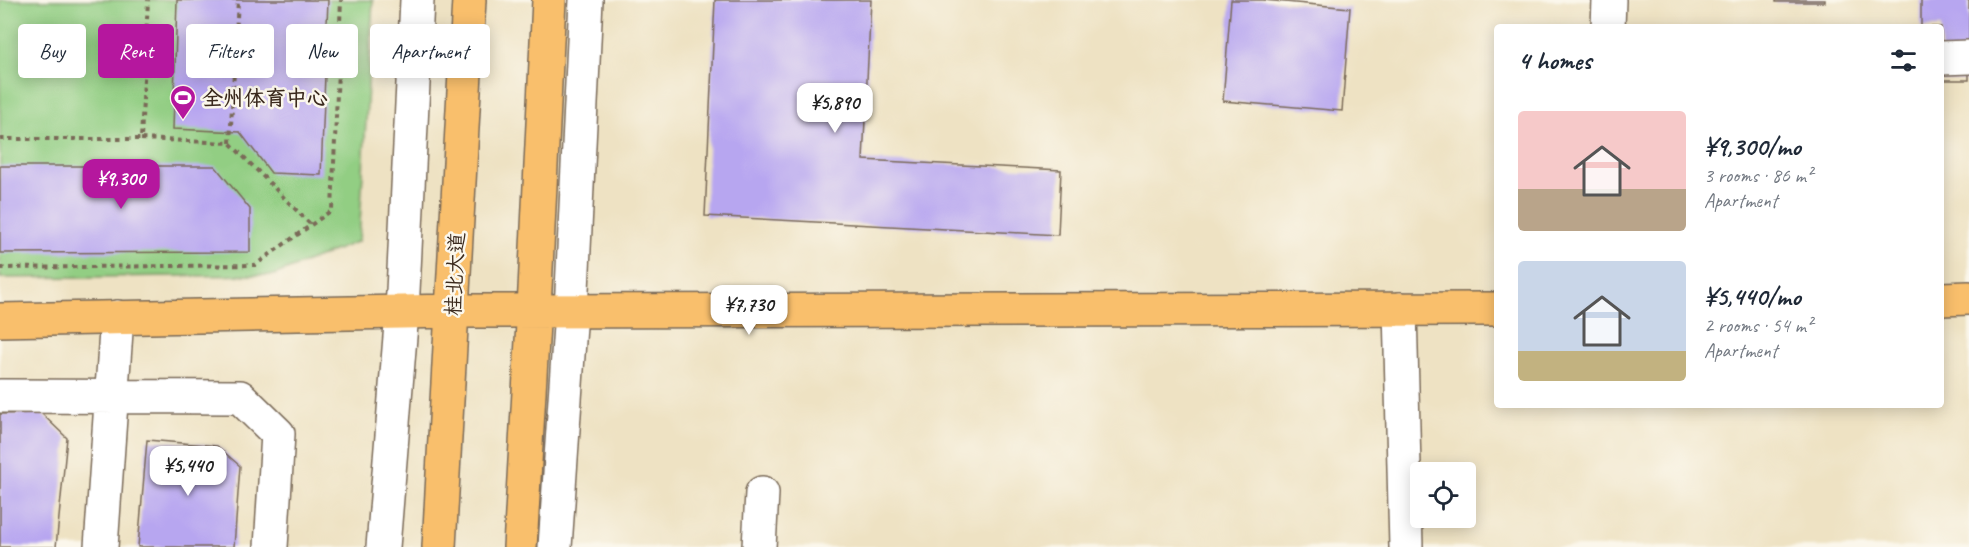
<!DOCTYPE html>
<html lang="en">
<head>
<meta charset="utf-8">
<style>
  body { margin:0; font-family:Caveat,"LXGW WenKai TC",sans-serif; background:#f2f2f3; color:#1f2937; height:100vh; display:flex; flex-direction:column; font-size:22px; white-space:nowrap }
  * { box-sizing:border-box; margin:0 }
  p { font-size:20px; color:#747a83 }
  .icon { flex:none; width:33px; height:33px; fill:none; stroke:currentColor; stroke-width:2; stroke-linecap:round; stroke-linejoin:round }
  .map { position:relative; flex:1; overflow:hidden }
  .panel { position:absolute; left:1494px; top:24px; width:450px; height:384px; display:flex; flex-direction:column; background:#fff; border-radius:6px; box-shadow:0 3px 15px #0003 }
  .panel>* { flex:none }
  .guide { position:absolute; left:18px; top:24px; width:570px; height:54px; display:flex; gap:12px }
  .fabs { position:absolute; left:1410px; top:462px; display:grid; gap:12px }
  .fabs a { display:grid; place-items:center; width:66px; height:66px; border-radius:6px; background:#fff; box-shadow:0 3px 15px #0003; font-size:30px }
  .price { position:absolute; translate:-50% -51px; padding:0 14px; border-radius:12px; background:#fff; color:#222; font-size:20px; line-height:39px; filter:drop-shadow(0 2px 3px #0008) }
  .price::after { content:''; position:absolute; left:50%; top:36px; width:18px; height:14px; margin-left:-9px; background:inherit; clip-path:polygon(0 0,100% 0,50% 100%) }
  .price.selected { background:#b5179e; color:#fff }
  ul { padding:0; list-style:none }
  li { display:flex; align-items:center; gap:18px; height:150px; padding:0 24px }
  li span { display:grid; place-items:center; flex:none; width:168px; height:120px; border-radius:6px; color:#555 }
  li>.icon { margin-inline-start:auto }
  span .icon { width:72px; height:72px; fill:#fffc; stroke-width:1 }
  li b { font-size:26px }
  h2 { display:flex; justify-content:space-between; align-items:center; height:72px; padding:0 24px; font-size:26px }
  .pill { padding:0 21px; border-radius:6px; background:#fff; box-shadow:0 3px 15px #0003; font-size:21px; line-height:54px }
  .pill.selected { background:#b5179e; color:#fff }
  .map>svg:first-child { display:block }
  .green { fill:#92ce83; stroke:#667c50; stroke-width:1.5 }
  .building { fill:#b7a6f0 }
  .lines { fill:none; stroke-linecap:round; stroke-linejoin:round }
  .minor-casing { stroke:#7a6a58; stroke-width:36 }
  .major-casing { stroke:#7a6a58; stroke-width:36 }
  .path { stroke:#7a6a58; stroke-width:4; stroke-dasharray:4.5 4.5; stroke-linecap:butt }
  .minor { stroke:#fff; stroke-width:33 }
  .major { stroke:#f9bf6c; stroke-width:33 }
  .labels { text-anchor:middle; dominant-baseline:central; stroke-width:5; stroke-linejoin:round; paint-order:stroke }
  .poi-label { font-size:21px; font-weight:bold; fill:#3b2a1e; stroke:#fbf7ec; text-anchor:start }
  .street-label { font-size:21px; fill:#3b2a1e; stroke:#fbf7ec }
</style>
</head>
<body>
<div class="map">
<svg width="1969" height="547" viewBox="0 0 1969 547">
  <rect width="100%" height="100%" fill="#fbf7ec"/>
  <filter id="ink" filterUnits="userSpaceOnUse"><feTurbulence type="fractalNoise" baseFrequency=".0167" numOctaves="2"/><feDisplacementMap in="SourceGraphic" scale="12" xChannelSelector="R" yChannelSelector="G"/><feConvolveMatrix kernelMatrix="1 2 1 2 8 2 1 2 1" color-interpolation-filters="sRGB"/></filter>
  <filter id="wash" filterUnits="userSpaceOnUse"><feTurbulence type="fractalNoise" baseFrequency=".008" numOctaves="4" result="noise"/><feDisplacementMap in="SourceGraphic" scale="24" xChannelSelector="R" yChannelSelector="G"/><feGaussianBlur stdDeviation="1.35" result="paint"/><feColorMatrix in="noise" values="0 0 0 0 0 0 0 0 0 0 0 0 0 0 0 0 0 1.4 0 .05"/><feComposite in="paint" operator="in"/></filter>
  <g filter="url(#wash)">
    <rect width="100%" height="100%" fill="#eee2c3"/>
    <path class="green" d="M0,0H373L359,241L274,275L0,278Z"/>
    <g id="blocks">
      <path class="building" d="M177,0H328L321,175L271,173L240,132L173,129Z
        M715,0H871L863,160L1061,170L1058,235L705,216Z
        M1231,0H1263L1350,8L1342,111L1223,101Z
        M1776,0H1825V2H1776Z
        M1921,0H1969V80H1941V27H1921Z
        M0,166H215L250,209V252L0,253Z
        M41,413L67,438L56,547H0V414Z
        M147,440L217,446L240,466L234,547H138Z"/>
    </g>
  </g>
  <g filter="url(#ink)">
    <use href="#blocks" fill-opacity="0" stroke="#7a6a58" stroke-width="1.5"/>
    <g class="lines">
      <defs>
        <path id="minor" d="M1608,27L1609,0
          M1941,58L1969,57
          M1400,309L1406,547
          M0,396L240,397L278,434L271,547
          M101,547L117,317
          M383,547L402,312L417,0
          M555,547L571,311L586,0
          M759,547L762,493"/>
        <path id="major" d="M1941,299L1969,298
          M0,320L453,311L1497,309
          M439,547L469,0
          M520,547L535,289L549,0"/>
      </defs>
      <use href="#minor" class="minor-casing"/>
      <use href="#major" class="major-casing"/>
      <path class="path" d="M0,139H141L148,0
        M141,139L230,143L311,225
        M230,143L238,0
        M0,268L255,265L332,210L341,0"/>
      <use href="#minor" class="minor"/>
      <use href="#major" class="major"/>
    </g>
  </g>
  <defs>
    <symbol id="stadium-pin" viewBox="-11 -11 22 30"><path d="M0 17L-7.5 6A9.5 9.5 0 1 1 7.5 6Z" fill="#b5179e" stroke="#fbf7ec"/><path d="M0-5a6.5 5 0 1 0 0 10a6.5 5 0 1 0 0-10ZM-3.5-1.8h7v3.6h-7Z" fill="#fff"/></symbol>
  </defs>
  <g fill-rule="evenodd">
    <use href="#stadium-pin" x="168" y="83" width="30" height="40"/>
  </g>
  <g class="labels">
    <g class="poi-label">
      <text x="202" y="98">全州体育中心</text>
    </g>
    <g class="street-label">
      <text transform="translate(455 274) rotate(-87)">桂北大道</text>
    </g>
  </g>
</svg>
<div class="fabs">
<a><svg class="icon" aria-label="locate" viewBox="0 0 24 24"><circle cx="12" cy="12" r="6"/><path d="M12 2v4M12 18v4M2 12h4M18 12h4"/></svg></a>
</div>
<b class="price" style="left:835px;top:134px">¥5,890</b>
<b class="price selected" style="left:121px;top:210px">¥9,300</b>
<b class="price" style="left:749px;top:336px">¥7,730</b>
<b class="price" style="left:188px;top:497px">¥5,440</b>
<div class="guide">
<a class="pill">Buy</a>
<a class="pill selected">Rent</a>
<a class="pill">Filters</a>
<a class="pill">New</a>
<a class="pill">Apartment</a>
</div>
<section class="panel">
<h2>4 homes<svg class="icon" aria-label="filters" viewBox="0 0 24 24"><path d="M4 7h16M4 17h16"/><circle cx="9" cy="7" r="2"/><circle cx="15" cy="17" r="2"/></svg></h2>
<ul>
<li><span style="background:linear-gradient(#f6c9c9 65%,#b9a48a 0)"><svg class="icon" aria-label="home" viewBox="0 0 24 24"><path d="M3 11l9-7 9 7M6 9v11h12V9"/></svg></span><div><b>¥9,300/mo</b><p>3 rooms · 86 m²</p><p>Apartment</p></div></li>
<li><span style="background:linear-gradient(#c9d6e8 75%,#c2b280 0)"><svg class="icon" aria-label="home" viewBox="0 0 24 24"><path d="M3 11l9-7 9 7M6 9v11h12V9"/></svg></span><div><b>¥5,440/mo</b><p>2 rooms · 54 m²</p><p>Apartment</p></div></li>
</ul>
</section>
</div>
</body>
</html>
